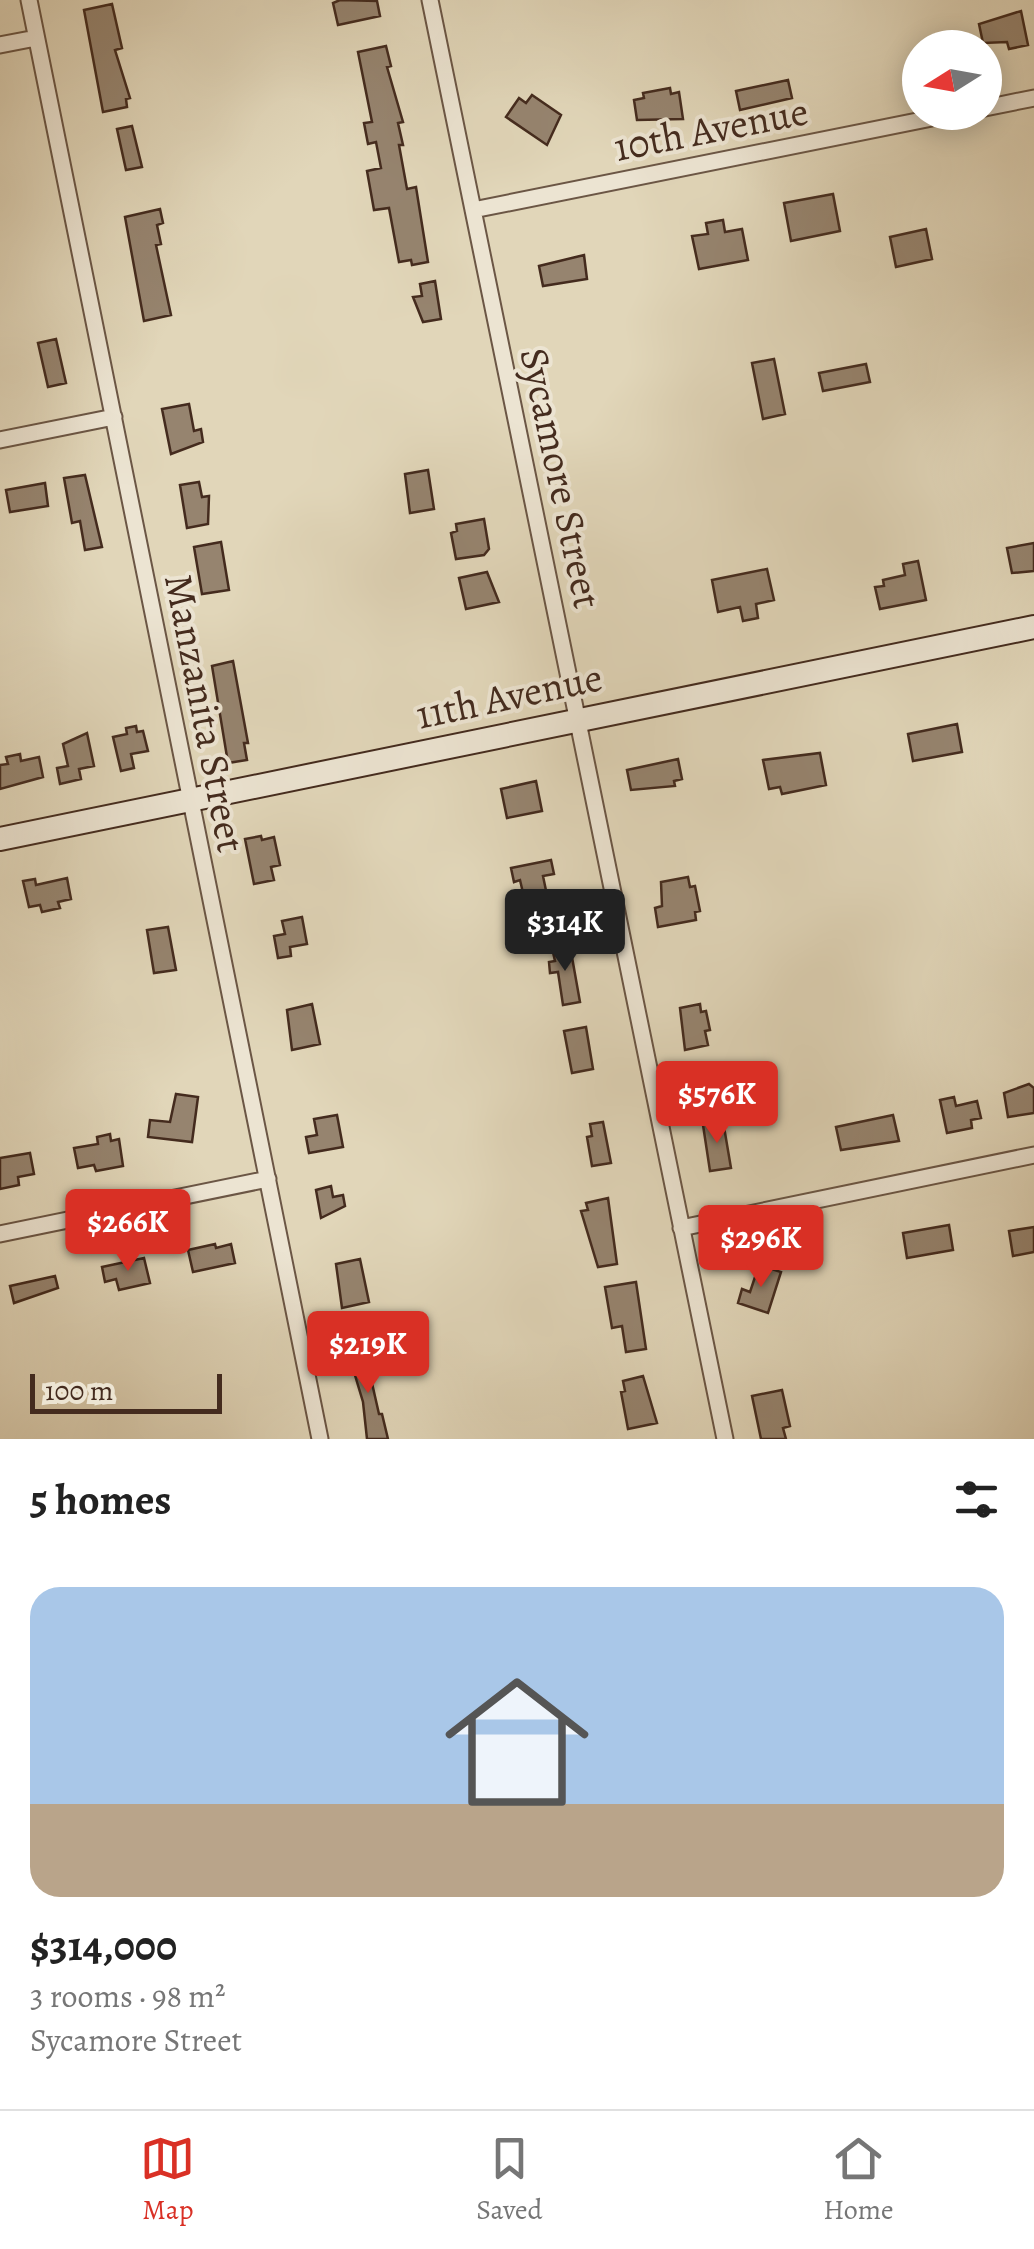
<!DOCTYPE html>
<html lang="en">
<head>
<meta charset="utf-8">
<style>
  body { margin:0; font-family:Alegreya,serif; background:#f6f6f6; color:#222; height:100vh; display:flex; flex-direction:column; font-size:38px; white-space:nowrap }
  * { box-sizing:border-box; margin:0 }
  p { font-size:32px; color:#767676 }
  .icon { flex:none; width:55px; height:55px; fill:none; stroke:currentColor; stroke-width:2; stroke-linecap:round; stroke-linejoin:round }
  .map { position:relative; height:1439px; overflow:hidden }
  .side { display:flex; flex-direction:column; background:#fff; flex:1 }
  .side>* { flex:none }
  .needle { width:65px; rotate:259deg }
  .controls { position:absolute; left:902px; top:30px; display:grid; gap:20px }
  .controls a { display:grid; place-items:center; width:100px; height:100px; border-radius:50%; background:#fff; box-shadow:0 5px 25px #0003; font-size:50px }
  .scale { position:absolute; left:30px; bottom:25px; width:192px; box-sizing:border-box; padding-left:10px; border:5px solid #442b1e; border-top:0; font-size:28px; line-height:35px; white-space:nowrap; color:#442b1e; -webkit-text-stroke:8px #ece4d2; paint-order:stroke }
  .price { position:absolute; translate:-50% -85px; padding:0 22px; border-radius:10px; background:#d93025; color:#fff; font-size:32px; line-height:65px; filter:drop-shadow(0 2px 5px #0008) }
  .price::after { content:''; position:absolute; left:50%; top:60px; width:30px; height:22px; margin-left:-15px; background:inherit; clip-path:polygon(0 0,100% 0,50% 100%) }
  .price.current { background:#222; color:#fff }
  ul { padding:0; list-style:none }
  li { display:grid; align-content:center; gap:20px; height:530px; padding:0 30px }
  li span { display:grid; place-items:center; height:310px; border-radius:30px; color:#555 }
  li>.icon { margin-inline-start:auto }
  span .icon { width:180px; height:180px; fill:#fffc; stroke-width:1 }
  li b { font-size:42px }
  h2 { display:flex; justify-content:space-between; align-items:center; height:120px; padding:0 30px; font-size:42px }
  .tab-bar { display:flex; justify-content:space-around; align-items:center; height:140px; border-top:2px solid #e0e0e0; background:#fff; font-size:28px; color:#767676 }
  .tab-bar a { display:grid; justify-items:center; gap:5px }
  .tab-bar .current { color:#d93025 }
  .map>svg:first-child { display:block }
  .building { fill:#96846f; stroke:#442b1e; stroke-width:2.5 }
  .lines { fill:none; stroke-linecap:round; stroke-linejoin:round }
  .street-casing { stroke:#6b5645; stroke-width:19 }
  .secondary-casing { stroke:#442b1e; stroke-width:26 }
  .street { stroke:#ece4d2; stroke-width:15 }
  .secondary { stroke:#ece4d2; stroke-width:22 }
  .labels { text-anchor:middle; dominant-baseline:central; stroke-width:8; stroke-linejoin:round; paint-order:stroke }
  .street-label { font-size:40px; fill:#442b1e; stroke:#ece4d2 }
</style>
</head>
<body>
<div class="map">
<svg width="1034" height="1439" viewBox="0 0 1034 1439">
  <rect width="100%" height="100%" fill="#e1d6b9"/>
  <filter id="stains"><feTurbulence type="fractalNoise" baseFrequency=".002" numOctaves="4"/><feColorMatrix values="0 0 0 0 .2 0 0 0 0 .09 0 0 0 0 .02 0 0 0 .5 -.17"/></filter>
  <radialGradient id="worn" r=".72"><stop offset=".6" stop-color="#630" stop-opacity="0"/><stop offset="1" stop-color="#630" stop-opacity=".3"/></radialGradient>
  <path class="building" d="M340,0L377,1L380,16L338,25L333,3Z
    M112,4L122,48L115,50L130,98L126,99L127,107L103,112L84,10Z
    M1021,11L1028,45L1009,49L1007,42L983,43L979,24Z
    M386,46L391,66L387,67L403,122L398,123L403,145H399L407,189L416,187L428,262L412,265L411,260L399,262L389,208L374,210L367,171L381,168L376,142L368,144L364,123L372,122L358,52Z
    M788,80L792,98L740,110L736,91Z
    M670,88L671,94L679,92L683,119L637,120L634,100L644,98L643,93Z
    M532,95L561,115L547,145L506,117L519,98L526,103Z
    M132,126L142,167L126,170L117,129Z
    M833,194L840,231L791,241L784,203Z
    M160,209L163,223L157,225L161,244L156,245L171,315L144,321L125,217Z
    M723,220L725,232L742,229L748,260L699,269L692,236L708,234L706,223Z
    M926,229L932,259L896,267L890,237Z
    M584,255L587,279L543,286L539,266Z
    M435,281L441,319L423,322L413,297L422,296L420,284Z
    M56,339L66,383L48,387L38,343Z
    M774,359L785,414L763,419L752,363Z
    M866,364L870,382L823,391L819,373Z
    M189,404L194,431L201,429L203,442L171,454L162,409Z
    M428,470L434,509L410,513L405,474Z
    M85,475L102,547L85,550L80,521L72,523L64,478Z
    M199,482L202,497L209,496L208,524L187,528L180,485Z
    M45,483L48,506L10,512L6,490Z
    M484,519L489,549L484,555L456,559L451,533L457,531L456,524Z
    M221,542L229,590L202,594L194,547Z
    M1034,543V571L1012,573L1007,548Z
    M918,561L926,600L880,609L875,587L884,586L883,580L905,575L903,564Z
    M767,569L774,600L756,604L758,618L743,621L740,607L718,612L712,580Z
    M487,572L499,602L466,609L459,578Z
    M233,661L248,743H244L247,760L228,763L212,666Z
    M957,724L962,752L913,761L908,734Z
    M136,726L137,732L143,731L148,751L131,754L134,768L121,771L113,737L127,734L126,728Z
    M87,733L94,766L79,769L81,779L60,784L57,768L68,766L63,744Z
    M820,753L826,785L782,794L780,787L769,789L763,760Z
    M20,754L21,761L39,757L43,777L0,789V765L8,764L6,757Z
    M678,759L682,779L674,781L675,786L631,790L627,770Z
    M536,781L542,811L507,818L501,789Z
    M261,836L262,840L274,837L280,865L271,867L274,880L254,884L245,839Z
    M551,860L554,874L543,876L549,905L527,910L520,880L514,882L511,868Z
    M688,877L690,887L695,886L700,911L695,912L696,920L658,927L655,908L662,906L661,882Z
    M67,878L71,899L58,902L60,908L42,912L40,905L29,907L23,881L35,879L36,885Z
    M302,917L307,944L290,947L291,956L278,958L274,936L285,934L282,921Z
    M168,927L176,970L154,973L147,930Z
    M570,946L580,1002L563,1005L558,972L550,973L549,962L555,961L552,948Z
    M312,1004L320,1044L292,1050L287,1010Z
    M700,1004L701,1012L706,1011L710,1030L705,1031L708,1045L685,1050L680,1008Z
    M586,1027L593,1069L572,1073L564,1031Z
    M1029,1084L1034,1088V1113L1008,1117L1004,1093Z
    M176,1094L198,1097L192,1142L148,1137L150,1120L170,1122Z
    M954,1097L956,1106L977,1101L981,1118L971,1120L972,1128L947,1133L940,1100Z
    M337,1115L343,1147L309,1153L306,1137L317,1135L314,1119Z
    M893,1115L899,1141L841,1150L836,1127Z
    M723,1121L731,1168L710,1171L703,1125Z
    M603,1122L611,1163L592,1166L587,1137L592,1136L590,1124Z
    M110,1134L111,1141L119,1139L123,1166L96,1171L94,1165L78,1168L74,1148L98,1144L97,1137Z
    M30,1153L34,1174L18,1177L19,1185L0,1189V1158Z
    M331,1186L333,1197L343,1195L345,1206L321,1218L316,1190Z
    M608,1198L617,1264L598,1267L581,1211L588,1210L586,1203Z
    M949,1225L953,1250L907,1258L903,1233Z
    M1034,1227V1252L1013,1256L1009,1231Z
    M215,1244L216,1248L231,1244L235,1263L193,1272L188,1250Z
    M144,1258L150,1283L119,1290L116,1279L105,1282L102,1267Z
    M360,1259L369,1302L342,1308L336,1264Z
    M759,1265L781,1272L768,1313L738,1303L742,1289L750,1292Z
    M55,1276L58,1288L14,1303L10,1286Z
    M636,1282L646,1349L626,1352L622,1326L612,1328L605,1287Z
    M364,1348L379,1414H382L388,1439H367L363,1402L348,1352Z
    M643,1376L657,1423L628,1429L621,1392L625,1391L623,1381Z
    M782,1390L790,1426L783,1428L786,1439H761L752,1396Z"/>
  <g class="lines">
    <defs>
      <path id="street" d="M29,0L320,1439
        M430,0L725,1439
        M0,45L36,38
        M985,108L1034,98
        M473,210L962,112
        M0,440L114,417
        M681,1228L1034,1155
        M0,1234L268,1179"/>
      <path id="secondary" d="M0,839L1034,627"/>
    </defs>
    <use href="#street" class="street-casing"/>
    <use href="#secondary" class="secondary-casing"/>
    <use href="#street" class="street"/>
    <use href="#secondary" class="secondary"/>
  </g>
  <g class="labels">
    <g class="street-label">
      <text transform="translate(711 129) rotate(-11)">10th Avenue</text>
      <text transform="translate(561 478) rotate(78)">Sycamore Street</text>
      <text transform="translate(509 696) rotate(-12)">11th Avenue</text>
      <text transform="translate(205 713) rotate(79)">Manzanita Street</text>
    </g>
  </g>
  <rect width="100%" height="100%" filter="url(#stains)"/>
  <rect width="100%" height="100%" fill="url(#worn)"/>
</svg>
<div class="controls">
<a><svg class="needle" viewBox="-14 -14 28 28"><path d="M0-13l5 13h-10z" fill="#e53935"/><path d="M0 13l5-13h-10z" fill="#767676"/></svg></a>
</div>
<div class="scale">100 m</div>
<b class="price current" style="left:565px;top:974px">$314K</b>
<b class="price" style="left:717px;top:1146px">$576K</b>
<b class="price" style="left:128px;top:1274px">$266K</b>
<b class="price" style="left:761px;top:1290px">$296K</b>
<b class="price" style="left:368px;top:1396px">$219K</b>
</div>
<section class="side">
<h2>5 homes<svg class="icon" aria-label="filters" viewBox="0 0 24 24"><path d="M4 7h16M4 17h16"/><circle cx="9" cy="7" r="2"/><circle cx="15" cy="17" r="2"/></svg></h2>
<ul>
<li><span style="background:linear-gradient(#a9c7e8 70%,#b9a48a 0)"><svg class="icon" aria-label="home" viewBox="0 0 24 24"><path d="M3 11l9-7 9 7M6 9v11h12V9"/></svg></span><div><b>$314,000</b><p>3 rooms · 98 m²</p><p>Sycamore Street</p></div></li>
</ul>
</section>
<nav class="tab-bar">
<a class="current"><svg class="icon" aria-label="map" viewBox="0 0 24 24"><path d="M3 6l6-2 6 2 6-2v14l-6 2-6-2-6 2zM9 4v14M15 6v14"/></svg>Map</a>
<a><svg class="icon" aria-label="saved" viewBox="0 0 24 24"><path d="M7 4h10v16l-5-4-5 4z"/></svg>Saved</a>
<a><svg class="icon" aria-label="home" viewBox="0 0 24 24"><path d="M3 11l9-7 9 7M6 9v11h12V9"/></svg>Home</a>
</nav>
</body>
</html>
